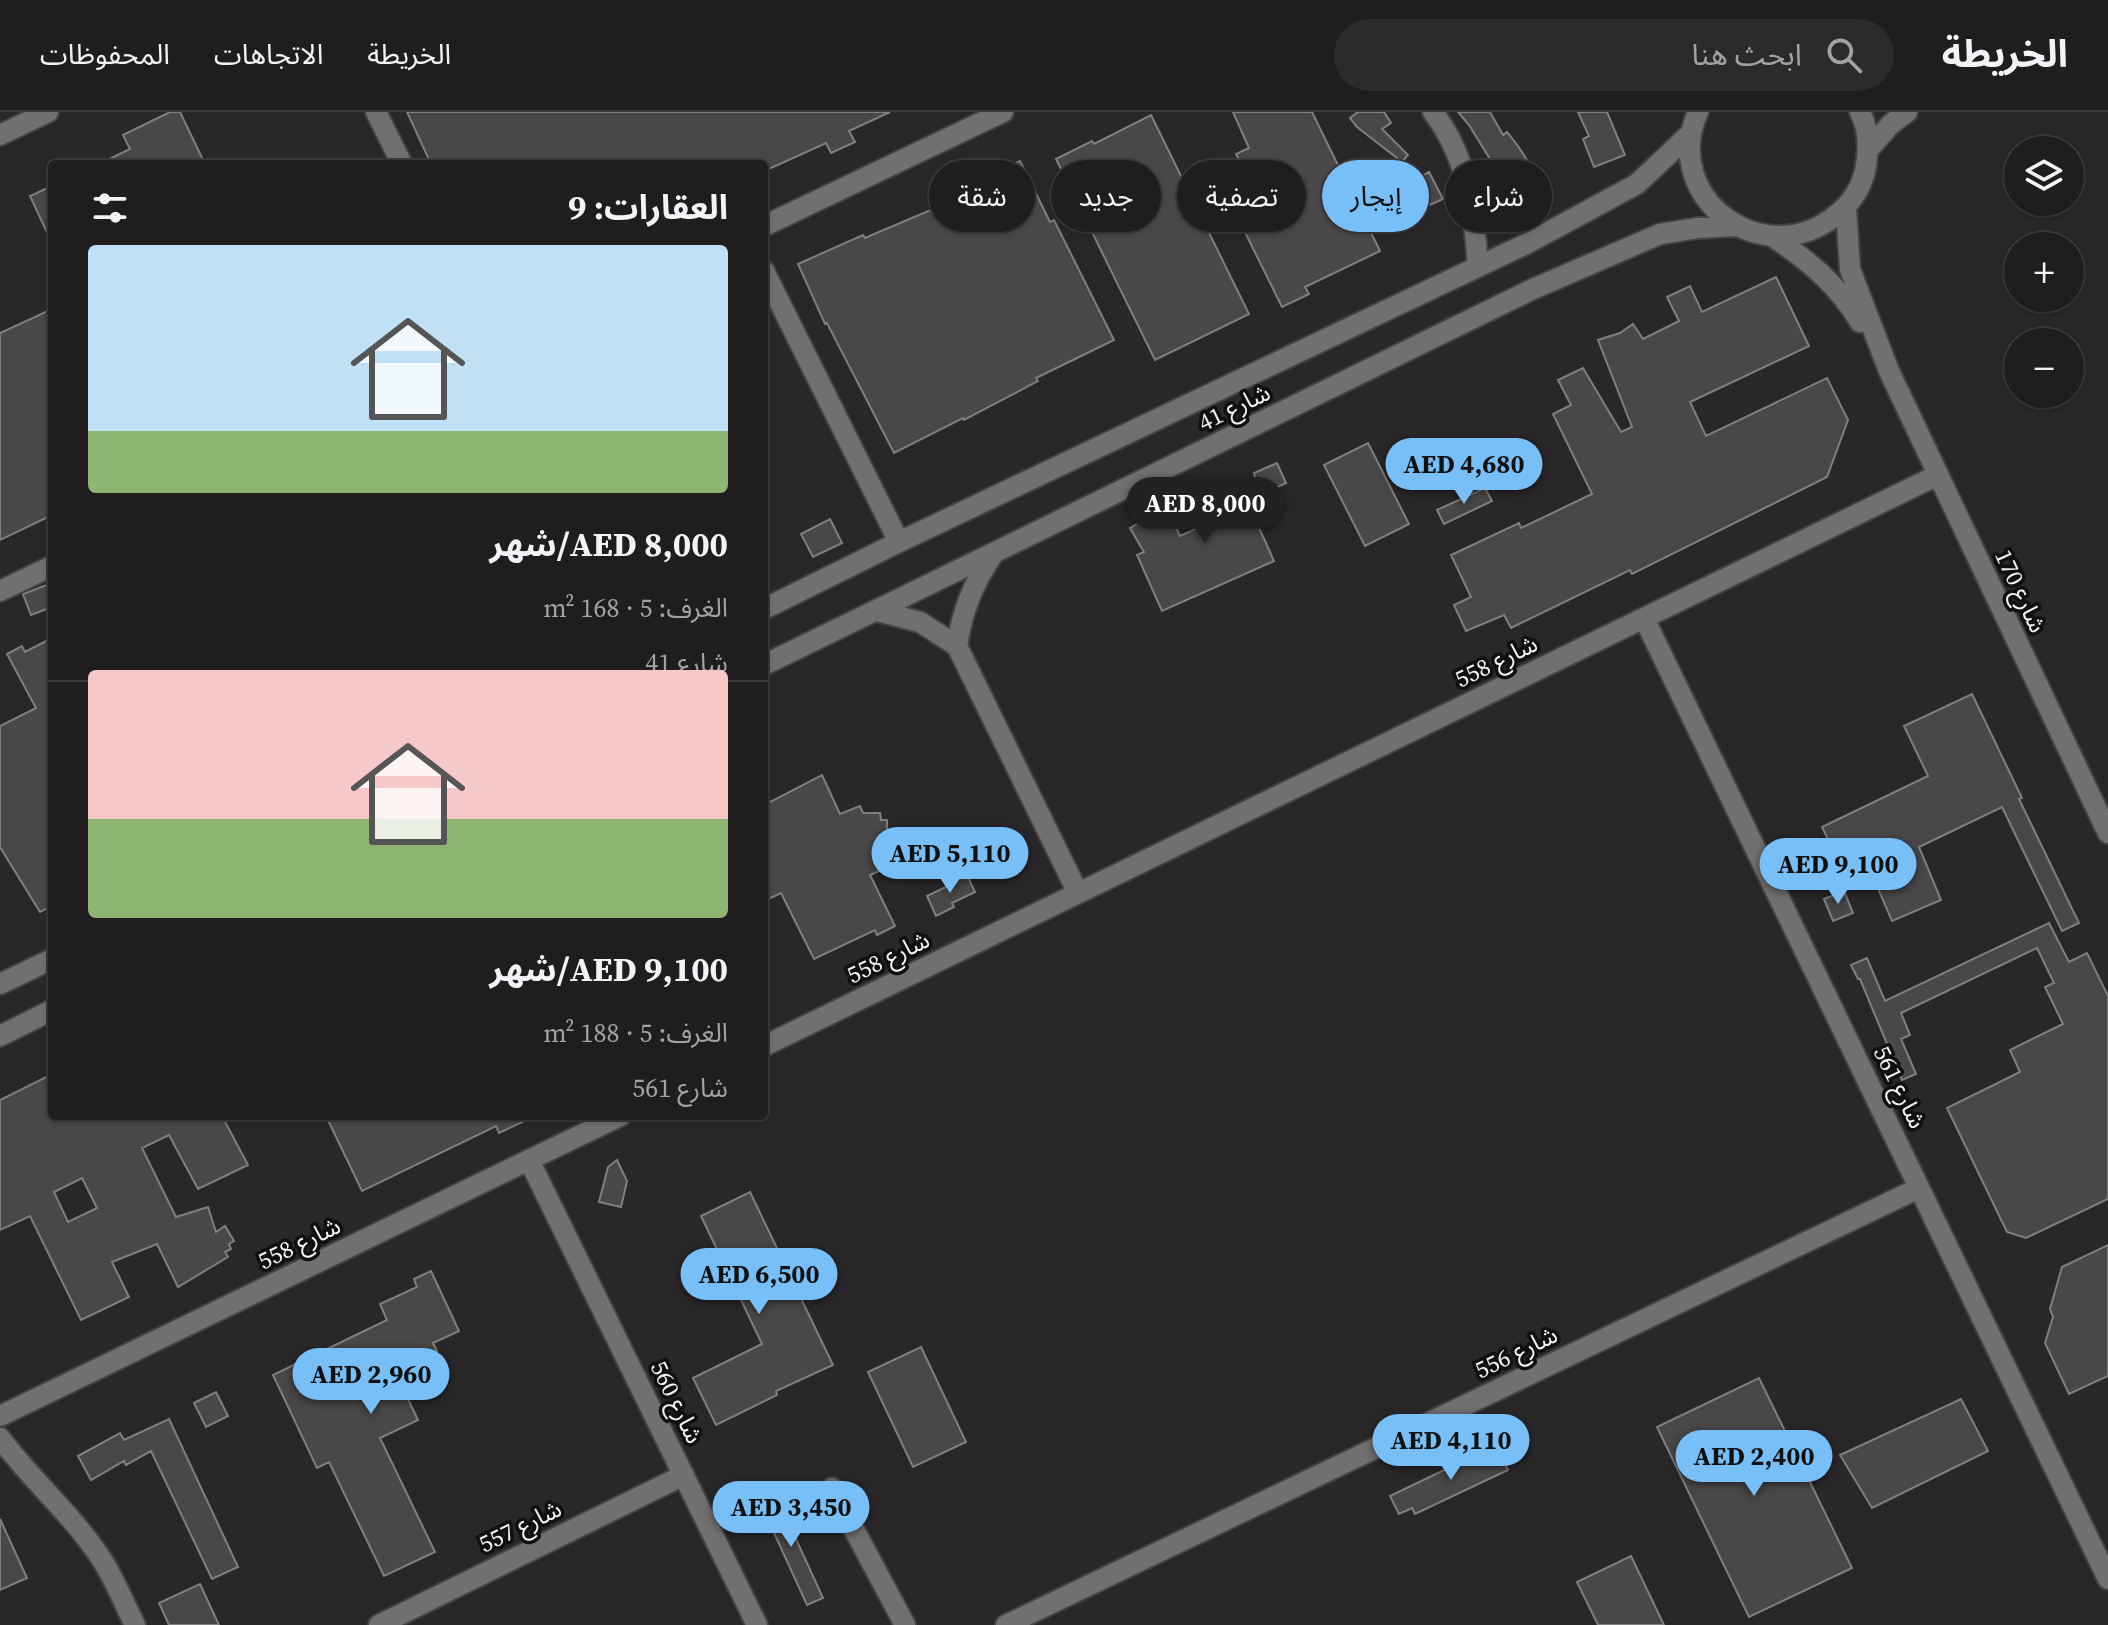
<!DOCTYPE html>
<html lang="ar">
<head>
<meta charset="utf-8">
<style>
  body { margin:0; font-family:"Source Serif 4","Noto Sans Arabic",serif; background:#2d2a2b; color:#f1f3f6; direction:rtl; height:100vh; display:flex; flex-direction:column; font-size:30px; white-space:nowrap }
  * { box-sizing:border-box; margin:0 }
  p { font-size:26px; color:#a2a2a4 }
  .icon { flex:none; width:44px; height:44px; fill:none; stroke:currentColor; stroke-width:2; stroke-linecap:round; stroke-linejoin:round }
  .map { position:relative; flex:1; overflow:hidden; direction:ltr }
  .panel { position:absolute; left:48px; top:48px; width:720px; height:960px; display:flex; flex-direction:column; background:#201d1e; border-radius:8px; box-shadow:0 2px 6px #0004,0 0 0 2px #3d3b3c; direction:rtl }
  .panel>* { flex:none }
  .hud { position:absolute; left:792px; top:48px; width:760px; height:72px; direction:rtl; display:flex; gap:16px }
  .tools { position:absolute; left:2004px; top:24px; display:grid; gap:16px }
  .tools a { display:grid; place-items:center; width:80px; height:80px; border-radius:50%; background:#201d1e; box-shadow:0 2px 6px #0004,0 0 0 2px #3d3b3c; font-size:40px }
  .price { position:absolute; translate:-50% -68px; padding:0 18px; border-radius:28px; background:#78bff7; color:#111; font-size:26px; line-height:52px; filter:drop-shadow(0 2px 4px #0008) }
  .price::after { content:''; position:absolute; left:50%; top:48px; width:24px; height:18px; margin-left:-12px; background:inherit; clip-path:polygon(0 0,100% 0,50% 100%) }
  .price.selected { background:#222; color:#fff }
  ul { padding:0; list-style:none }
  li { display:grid; align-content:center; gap:16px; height:424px; padding:0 40px }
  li+li { border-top:2px solid #3d3b3c }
  li span { display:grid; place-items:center; height:248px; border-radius:8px; color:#555 }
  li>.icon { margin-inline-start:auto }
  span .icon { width:144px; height:144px; fill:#fffc; stroke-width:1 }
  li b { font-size:34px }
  h2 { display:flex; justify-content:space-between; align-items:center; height:96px; padding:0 40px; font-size:34px }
  .tag { padding:0 28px; border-radius:36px; background:#201d1e; box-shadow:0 2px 6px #0004,0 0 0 2px #3d3b3c; font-size:28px; line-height:72px }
  .tag.selected { background:#78bff7; color:#111 }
  header { display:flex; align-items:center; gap:48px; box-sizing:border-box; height:112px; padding:0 40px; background:#201d1e; border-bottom:2px solid #3d3b3c }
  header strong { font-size:38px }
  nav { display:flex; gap:44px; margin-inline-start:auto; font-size:28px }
  .search { width:560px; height:72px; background:#2d2a2b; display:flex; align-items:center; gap:20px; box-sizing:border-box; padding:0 28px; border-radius:44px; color:#a2a2a4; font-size:30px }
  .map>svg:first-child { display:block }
  .building { fill:#494748; stroke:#807e80; stroke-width:2; fill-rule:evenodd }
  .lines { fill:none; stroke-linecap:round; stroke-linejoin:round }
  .minor-casing { stroke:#444242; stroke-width:24 }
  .minor { stroke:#726f70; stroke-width:20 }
  .labels { text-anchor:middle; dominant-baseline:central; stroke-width:7; stroke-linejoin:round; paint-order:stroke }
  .street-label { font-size:24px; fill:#f4f2f2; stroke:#111010 }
</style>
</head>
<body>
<header>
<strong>الخريطة</strong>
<div class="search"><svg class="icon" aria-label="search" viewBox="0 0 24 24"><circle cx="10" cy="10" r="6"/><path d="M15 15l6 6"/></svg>ابحث هنا</div>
<nav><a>الخريطة</a><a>الاتجاهات</a><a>المحفوظات</a></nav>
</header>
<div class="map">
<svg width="2108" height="1513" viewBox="0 0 2108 1513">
  <rect width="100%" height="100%" fill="#2a2728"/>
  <path class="building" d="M170,0H180L205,52H99L130,37L123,23Z
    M407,0H890L849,19L855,30L831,41L826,31L769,57L767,52H431Z
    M1233,0H1312L1380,139L1305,175L1309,182L1282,195L1234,98L1259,86L1236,42L1249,36Z
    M1358,0H1384L1391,11L1382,17L1408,43L1402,50L1357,15L1350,6Z
    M1458,0H1490L1503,23L1507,20L1518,34L1544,74L1534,80L1544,97L1524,108L1509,83L1488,55L1493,52L1469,13Z
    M1578,0H1607L1625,43L1594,55L1583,27L1589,24Z
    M1151,3L1249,202L1155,248L1056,47L1092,29L1094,32Z
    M1020,49L1050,110L1054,108L1114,228L1036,266L1038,269L964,308L963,306L894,341L827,211L825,212L798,152L863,123L865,126L959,86L956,80Z
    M1429,60L1443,87L1401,106L1387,73L1402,64L1408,72Z
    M52,74V131L30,84Z
    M1776,165L1809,234L1690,290L1706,324L1827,266L1848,308L1827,365L1632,462L1630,458L1511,516L1504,503L1466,519L1454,493L1471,485L1451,443L1519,411L1521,416L1592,382L1553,302L1571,293L1558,268L1583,256L1621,320L1632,315L1598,228L1620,221L1633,212L1643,227L1679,209L1667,185L1690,174L1702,200Z
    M52,197V403L0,428V221Z
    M1368,331L1409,412L1365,434L1324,353Z
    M1277,351L1286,371L1247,389L1274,449L1162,499L1137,443L1144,440L1130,416L1154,402L1151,396L1164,391L1180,424L1232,401L1222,382L1255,365L1254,361Z
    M1485,376L1492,389L1444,412L1437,398Z
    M830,407L842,431L813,445L801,422Z
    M52,471V495L31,503L23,482Z
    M52,526V794L40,800L0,735V614L36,596L7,542L22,534L25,540Z
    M1972,582L2022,686L2019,687L2079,811L2062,819L2002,695L1919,735L1941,788L1892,809L1870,758L1848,769L1822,715L1928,664L1904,614Z
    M822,663L840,702L860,694L863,701H880L881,708H887L888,755L870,763L895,814L877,823L875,818L814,847L781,781L764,789V693Z
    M967,763L975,780L952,791L954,795L936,804L927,784L948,774L950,767H960Z
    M1844,779L1853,801L1833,809L1824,787Z
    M2049,811L2069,850L2087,841L2108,884V1087L2026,1126L2007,1120L1947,996L2020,960L2010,938L2063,912L2045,875L2054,871L2037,836L1901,901L1910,923L1901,927L1916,962L1902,968L1860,867H1858L1851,853L1867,846L1885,889Z
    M52,962V1004H222L248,1053L198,1077L169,1023L142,1036L176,1105L208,1095L216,1120L225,1114L234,1129L229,1132L231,1137L225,1140L228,1145L178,1175L157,1132L112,1150L129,1185L81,1208L30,1104L0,1118V988ZM82,1066L97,1096L68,1110L54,1080Z
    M326,1004H535L499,1021L496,1014L362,1079Z
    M617,1048L627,1069L621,1095L599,1090L608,1055Z
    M750,1080L833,1253L776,1279L777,1283L716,1313L693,1266L762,1232L701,1104Z
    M2108,1133V1264L2069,1282L2045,1231L2053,1205L2050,1197L2062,1155Z
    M431,1159L459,1219L433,1231L437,1239L394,1258L418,1308L380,1326L435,1440L384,1464L329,1350L317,1356L273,1263L387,1208L380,1192L417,1175L414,1167Z
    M921,1235L966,1330L913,1355L868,1260Z
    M1759,1266L1852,1456L1749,1505L1657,1315Z
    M216,1280L228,1304L206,1315L194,1291Z
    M1961,1287L1988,1339L1872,1396L1840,1343Z
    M169,1307L238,1455L212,1467L151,1339L126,1353L124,1349L91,1368L78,1344L120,1321L124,1328Z
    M1496,1333L1508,1358L1415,1402L1412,1396L1399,1402L1390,1384Z
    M775,1381L823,1486L807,1493L759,1388Z
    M0,1407L27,1466L0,1478Z
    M1631,1444L1664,1513H1598L1577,1470Z
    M200,1472L219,1513H169L159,1491Z"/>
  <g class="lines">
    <defs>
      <path id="minor" d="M376,0L402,52
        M1433,0C1468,46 1474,99 1478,155
        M1698,0C1660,86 1763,161 1835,104C1849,94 1861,77 1865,59C1869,39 1870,19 1860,0
        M0,23L48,0
        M1869,37L1891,12L1907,0
        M1846,96L1850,157L1889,259L2108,721
        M764,114L1003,0
        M1773,125C1808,148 1839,174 1860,210
        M764,159L899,430
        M0,479L52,454
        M764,497L899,430L1528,131L1637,72L1691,21
        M877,499L920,510L957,534L1078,781
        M1644,506L2108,1467
        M957,534C962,499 973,472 993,442
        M764,553L1533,177L1660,122L1698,116L1736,114
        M0,872L52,847
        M0,924L52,898
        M764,934L1938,363
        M529,1048L757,1513
        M0,1304L620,1004
        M0,1326C32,1369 75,1405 104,1451C116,1471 125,1493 135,1513
        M832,1376L905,1513
        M379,1513L684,1363
        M1006,1513L1919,1076"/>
    </defs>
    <use href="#minor" class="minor-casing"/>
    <use href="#minor" class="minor"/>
  </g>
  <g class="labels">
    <g class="street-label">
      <text transform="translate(1234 295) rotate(-26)">شارع 41</text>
      <text transform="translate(2021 479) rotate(65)">شارع 170</text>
      <text transform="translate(1496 549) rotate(-26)">شارع 558</text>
      <text transform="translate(888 845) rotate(-26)">شارع 558</text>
      <text transform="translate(1900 975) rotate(64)">شارع 561</text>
      <text transform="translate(299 1131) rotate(-26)">شارع 558</text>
      <text transform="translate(1516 1240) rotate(-26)">شارع 556</text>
      <text transform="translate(677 1290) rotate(64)">شارع 560</text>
      <text transform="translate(520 1414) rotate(-26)">شارع 557</text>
    </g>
  </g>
</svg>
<div class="tools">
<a><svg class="icon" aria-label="layers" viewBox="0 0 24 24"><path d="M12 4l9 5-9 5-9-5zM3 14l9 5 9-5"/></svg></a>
<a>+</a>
<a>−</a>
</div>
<b class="price" style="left:1464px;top:394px">AED 4,680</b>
<b class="price selected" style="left:1205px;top:433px">AED 8,000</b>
<b class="price" style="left:950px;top:783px">AED 5,110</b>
<b class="price" style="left:1838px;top:794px">AED 9,100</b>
<b class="price" style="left:759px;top:1204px">AED 6,500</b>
<b class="price" style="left:371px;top:1304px">AED 2,960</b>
<b class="price" style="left:1451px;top:1370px">AED 4,110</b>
<b class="price" style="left:1754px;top:1386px">AED 2,400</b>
<b class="price" style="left:791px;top:1437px">AED 3,450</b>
<div class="hud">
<a class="tag">شراء</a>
<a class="tag selected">إيجار</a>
<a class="tag">تصفية</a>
<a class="tag">جديد</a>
<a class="tag">شقة</a>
</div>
<section class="panel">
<h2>العقارات: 9<svg class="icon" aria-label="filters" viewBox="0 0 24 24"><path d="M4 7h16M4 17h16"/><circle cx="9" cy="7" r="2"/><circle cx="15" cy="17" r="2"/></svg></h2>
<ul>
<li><span style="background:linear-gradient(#bfe0f5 75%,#8fb573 0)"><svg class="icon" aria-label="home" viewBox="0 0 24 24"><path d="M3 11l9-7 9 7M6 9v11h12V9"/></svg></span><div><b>AED 8,000/شهر</b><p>الغرف: 5 · 168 m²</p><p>شارع 41</p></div></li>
<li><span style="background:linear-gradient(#f6c9c9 60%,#8fb573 0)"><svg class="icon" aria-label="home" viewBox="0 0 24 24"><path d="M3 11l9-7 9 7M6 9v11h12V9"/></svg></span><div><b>AED 9,100/شهر</b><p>الغرف: 5 · 188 m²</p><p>شارع 561</p></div></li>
</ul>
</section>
</div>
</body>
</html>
